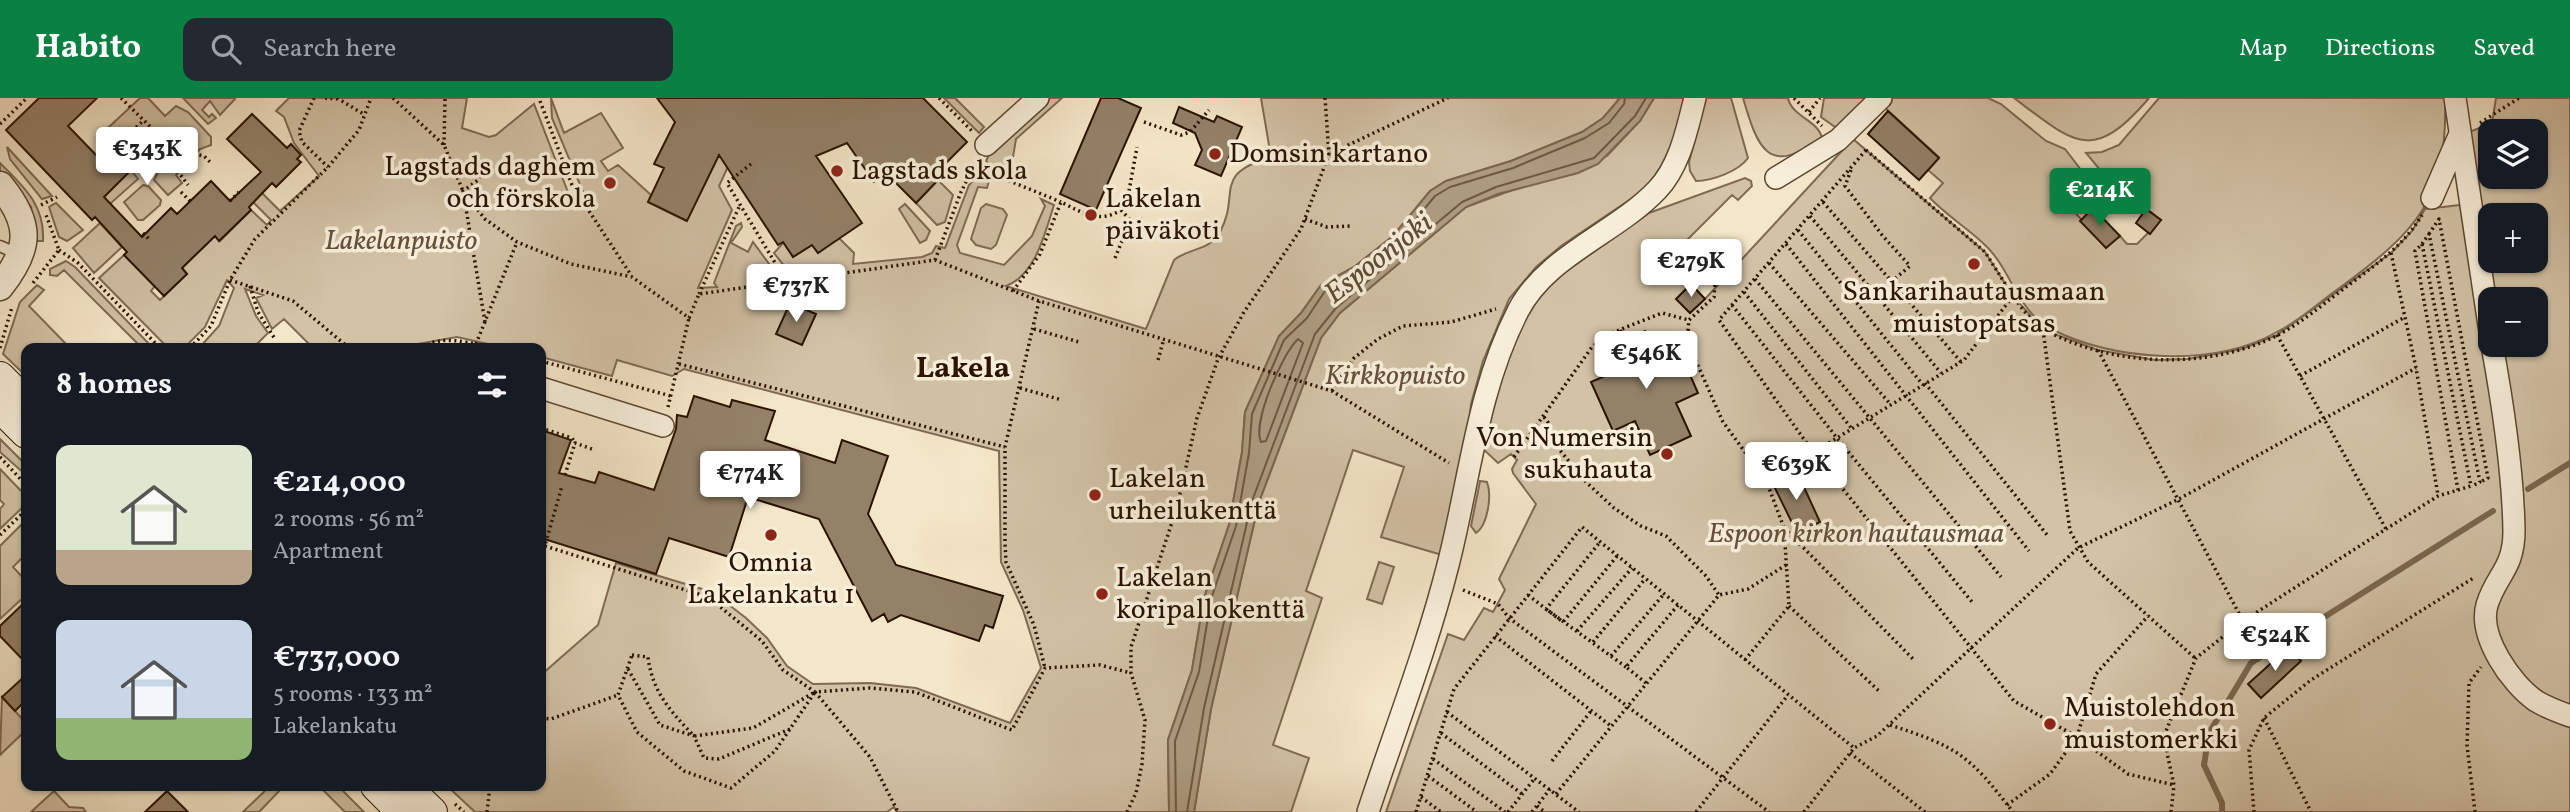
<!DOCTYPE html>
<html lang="en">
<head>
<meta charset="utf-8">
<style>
  body { margin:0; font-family:Vollkorn,serif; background:#242831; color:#f1f3f6; height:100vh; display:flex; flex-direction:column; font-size:26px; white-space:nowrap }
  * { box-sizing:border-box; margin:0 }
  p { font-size:23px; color:#9ea1a6 }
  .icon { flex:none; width:38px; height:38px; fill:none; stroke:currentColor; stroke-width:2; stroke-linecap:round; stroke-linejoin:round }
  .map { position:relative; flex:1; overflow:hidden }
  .side { position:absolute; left:21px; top:245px; width:525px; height:448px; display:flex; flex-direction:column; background:#171b24; border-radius:14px; box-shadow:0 2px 5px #0004 }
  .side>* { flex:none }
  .fabs { position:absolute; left:2478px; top:21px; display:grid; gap:14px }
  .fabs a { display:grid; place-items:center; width:70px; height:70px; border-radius:14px; background:#171b24; box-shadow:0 2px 5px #0004; font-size:35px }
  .price { position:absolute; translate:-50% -60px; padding:0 16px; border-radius:7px; background:#fff; color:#222; font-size:23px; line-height:46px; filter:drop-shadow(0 2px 4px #0008) }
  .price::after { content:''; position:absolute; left:50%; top:42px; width:21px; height:16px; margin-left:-10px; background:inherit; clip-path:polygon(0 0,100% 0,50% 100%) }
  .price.selected { background:#0b8043; color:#fff }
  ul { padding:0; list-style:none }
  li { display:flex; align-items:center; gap:21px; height:175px; padding:0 35px }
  li span { display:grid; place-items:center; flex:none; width:196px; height:140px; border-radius:14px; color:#555 }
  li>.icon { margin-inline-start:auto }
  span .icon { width:84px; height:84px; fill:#fffc; stroke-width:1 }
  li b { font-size:30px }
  h2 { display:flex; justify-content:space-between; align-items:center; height:84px; padding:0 35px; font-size:30px }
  header { display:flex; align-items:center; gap:42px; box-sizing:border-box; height:98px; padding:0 35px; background:#0b8043; color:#fff }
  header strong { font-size:33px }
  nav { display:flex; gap:38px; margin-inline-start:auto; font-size:24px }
  .search { width:490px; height:63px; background:#242831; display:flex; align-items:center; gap:18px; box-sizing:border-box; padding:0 24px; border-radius:14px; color:#9ea1a6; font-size:26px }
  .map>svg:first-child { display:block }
  .green { fill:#d2c2a6; stroke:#7e6a53; stroke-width:2; fill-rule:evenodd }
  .water { fill:#af9e84; stroke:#7a664f; stroke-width:2 }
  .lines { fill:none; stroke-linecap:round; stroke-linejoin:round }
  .shore { stroke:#6c5842; stroke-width:2 }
  .stream { stroke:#7a664f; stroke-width:6 }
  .building { fill:#938168; stroke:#2a1300; stroke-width:2 }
  .service-casing { stroke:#5c4832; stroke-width:13 }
  .minor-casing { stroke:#5c4832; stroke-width:24 }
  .tertiary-casing { stroke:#5c4832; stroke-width:29 }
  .secondary-casing { stroke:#2a1300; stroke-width:32 }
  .path { stroke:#2a1300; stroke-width:3.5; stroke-dasharray:2 3.5; stroke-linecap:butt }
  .service { stroke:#f8efdb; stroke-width:10 }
  .minor { stroke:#f8efdb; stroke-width:21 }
  .tertiary { stroke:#f8efdb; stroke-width:26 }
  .secondary { stroke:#f8efdb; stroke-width:30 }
  .poi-dot { fill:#8f2418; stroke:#f8efdb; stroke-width:2.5 }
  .labels { text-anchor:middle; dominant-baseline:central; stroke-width:7; stroke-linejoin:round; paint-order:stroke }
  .poi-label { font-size:28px; fill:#2a1300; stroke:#f8efdb; text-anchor:start }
  .park-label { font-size:28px; font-style:italic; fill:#65503a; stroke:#f8efdb }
  .water-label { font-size:30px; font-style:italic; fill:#5f4b35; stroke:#f8efdb }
  .neighbourhood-label { font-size:30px; font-weight:bold; fill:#2a1300; stroke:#f8efdb }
</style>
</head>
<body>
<header>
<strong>Habito</strong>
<div class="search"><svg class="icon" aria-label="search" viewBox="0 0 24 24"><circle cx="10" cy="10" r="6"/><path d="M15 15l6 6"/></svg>Search here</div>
<nav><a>Map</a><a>Directions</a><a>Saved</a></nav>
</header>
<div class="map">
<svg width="2570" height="714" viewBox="0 0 2570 714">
  <rect width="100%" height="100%" fill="#f4e6c8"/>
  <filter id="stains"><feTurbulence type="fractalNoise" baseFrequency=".00286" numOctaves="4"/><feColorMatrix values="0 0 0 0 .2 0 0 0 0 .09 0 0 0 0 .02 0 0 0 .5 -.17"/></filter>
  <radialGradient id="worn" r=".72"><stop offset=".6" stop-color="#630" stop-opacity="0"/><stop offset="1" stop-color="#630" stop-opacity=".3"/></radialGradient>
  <path class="green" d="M140,0H148L165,18L176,8L188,14L211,39V47L200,51L176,77L182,85L168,97L154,82L158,74L154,69L142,70L121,50L126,44L109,29Z
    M183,0H234L235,1L220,17L210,3L202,12L209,19L212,16L216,20L208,26Z
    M289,0H467L462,30L489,39L496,37L534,6L571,102L589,108L552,20L551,0L564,35L601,15L623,50L601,63L608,73L618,67L651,97L648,104L686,123L723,48L738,47L719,88L732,112L698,190L717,189L714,185L736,128L741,125L742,129L731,145L748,154L753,144L775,174L771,181L792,178L774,155L784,144L793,159L812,147L818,155L839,140L854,155L853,166L922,159L932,155L936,148L945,150L969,87L977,79H990L987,90L978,89L957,147L960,155L1004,167L1032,138L1045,108L1041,101L1054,107C1045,134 1036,177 1006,188L1146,231L1174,162C1188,150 1210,153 1220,134C1241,95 1211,77 1271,59L1261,0H1620L1603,20L1582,34L1511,63L1446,83L1430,93L1393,138L1354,169L1321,187L1301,215L1279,238L1245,314L1242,354L1229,427L1204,500L1192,572L1168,642L1169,714H897L894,709L887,714H475L447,688H541V577L598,527L616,465L712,494L746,520L767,540L787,568L813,586L870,585L916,590L1010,625L1041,570L1023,512L1001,464L999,353L684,271L672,278L617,262L612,278L541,259V250H506L457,239L418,246L414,250H313L284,221L272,231L256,200L263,197L245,191L256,218L268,235L253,250H199L219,228L234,190L227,182L205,229L184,250H168L99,180L124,157L155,188L151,193L160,202L187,176L182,170L215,138L220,143L251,112L267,127L271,122L253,104L262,95L280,113L319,78L294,45L284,19L276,13Z
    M944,0H955L984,29L979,35Z
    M1050,0H1062L1016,41L1013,59L1004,66L992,69L986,63L993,49Z
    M1654,0H1687L1674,48L1650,88L1561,148L1536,169L1509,201L1483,263L1471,306L1465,368L1442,457L1381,439L1404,369L1353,352L1306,493L1322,500L1273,647L1309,660L1291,714H1194L1211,611L1259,404L1321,240L1340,215L1466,109L1607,58L1640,23Z
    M1706,0H1731L1748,60C1739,73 1712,83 1696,83L1690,73L1689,64Z
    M1743,0H1788C1792,19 1818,22 1822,40C1768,79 1758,51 1743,0Z
    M1824,0H1870L1841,28L1835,29L1821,19Z
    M1892,0H1988L2001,6L2046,43L2065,51L2081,72L2083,79L2080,89L2066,104L2106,150L2120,138L2127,146H2137L2161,122L2106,79L2086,55L2102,54L2119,47L2159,0H2445C2448,103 2416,134 2338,191C2318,205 2299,223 2277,234C2213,270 2115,263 2051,231C2018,214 2011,172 1986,148C1969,131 1947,118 1930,100L1943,85L1928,72L1939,59L1884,9Z
    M2014,0H2149C2092,67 2074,45 2014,0Z
    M2496,0H2570V714H1386L1448,536L1464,542L1484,510L1493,514L1505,492L1499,481L1536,406L1513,375L1512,371L1517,362L1511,356L1498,365L1481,349L1489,304L1526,216L1548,186L1649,115L1745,80L1751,83L1752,88L1738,102L1732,97L1667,162L1705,201L1853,41L1985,154L2013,198L2043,232L2098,252L2155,262L2188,261L2242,251L2277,237L2391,155L2412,133L2425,111L2478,105L2459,38L2492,25ZM2490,33H2536V79H2490ZM2490,117H2536V163H2490ZM2490,201H2536V247H2490Z
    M7,49L52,98L42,101L10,61Z
    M119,57L138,81L102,113L96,107L128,75L120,67L112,74V59Z
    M0,65C24,89 45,107 43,143H37L31,109L0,73Z
    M938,82L953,97L945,124L937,127L916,105Z
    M143,87L148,88L161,102L160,107L143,122H138L124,104Z
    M56,105L83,132L67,143L59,139L49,109Z
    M905,106L930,133L926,142L920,145L899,111Z
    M986,106L1003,111L1007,117L996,147L991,151L976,147L971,141L981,110Z
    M100,125L122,149L94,175L73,150Z
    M66,163L75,169L153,250H142L64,172L57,178L50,177V171Z
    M37,187L44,192L29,208L70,250H26V278L3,256L20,204Z
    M0,341L26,367V377L0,354Z
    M0,371L26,398V406L0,431V411L4,406L0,402Z
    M1480,383L1487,384C1492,397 1488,427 1476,435L1471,428Z
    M26,422V456L13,469L26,483V497L0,521V448Z
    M1379,464L1394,469L1382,506L1367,501Z
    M2,599L26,625V632L0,657Z
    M270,688H284L259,714H243Z
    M319,688H338L364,714H345Z
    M54,693L69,709L83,710L86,714H31Z"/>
  <path class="water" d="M1620,0H1654L1640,23L1598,66L1578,75L1498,96L1466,109L1340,215L1321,240L1259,404L1211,611L1194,714H1169L1168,642L1192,572L1204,500L1229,427L1242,354L1245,314L1279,238L1301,215L1321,187L1354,169L1393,138L1430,93L1446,83L1511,63L1582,34L1603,20Z"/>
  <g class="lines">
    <path class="shore" d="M1298,241L1303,245L1266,343L1261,344C1252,325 1282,256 1298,241Z
      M1176,714L1175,643L1199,574L1211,501L1236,428L1249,355L1252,316L1284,242L1307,220L1325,193L1358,175L1398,143L1435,98L1450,89L1513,70L1585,40L1609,25L1624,6L1625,0
      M1187,714L1204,610L1252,403L1315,236L1336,210L1462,104L1496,89L1594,60L1635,18L1646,0"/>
    <path class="stream" d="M2528,391L2570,365
      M2222,714V705L2204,667L2209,635L2251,565L2493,413"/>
  </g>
  <path class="building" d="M39,0H97L68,28L97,58L104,51L128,75L104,99L142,139L171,110L177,116L211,83L230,103L261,74L227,41L252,16L287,50L291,46L301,57L297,61L301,64L276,89L272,85L249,109L251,112L219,143L215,138L182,170L187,176L164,198L124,157L127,154L95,119L92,122L6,32Z
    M657,0H923L967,44L933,78L938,82L916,105L887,76L874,84L847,45L816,58L862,125L818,155L812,147L793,159L783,144L778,147L719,57L687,123L648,104L664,70L654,66L675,24Z
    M1101,0H1118L1141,10L1096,112L1060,96Z
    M1179,9L1214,24L1217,18L1242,29L1221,78L1195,67L1202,52L1195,35L1173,25Z
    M1888,13L1939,60L1919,82L1868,36Z
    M2093,110L2120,138L2106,150L2080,123Z
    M2146,111L2161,122L2150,136L2136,125Z
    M1691,186L1705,201L1690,215L1676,201Z
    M790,205L816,216L802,247L776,236Z
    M1645,233L1654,255L1676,245L1698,295L1676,305L1691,338L1650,357L1635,323L1613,333L1591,284L1614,274L1604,251Z
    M694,298L730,309L732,302L775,313L765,342L835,365L842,342L888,358L868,416L896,467L1003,498L993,530L985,527L979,543L901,517L888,524L884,516L872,523L819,421L748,399L729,459L669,440L656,476L541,440V332L571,342L559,375L595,385L599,374L654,392L676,331L677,317L687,319Z
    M1796,372L1820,424L1797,435L1772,384Z
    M26,503V565L0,538V528Z
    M2289,549L2301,563L2261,600L2248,586Z
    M26,577V602L15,613L2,599Z
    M167,693L188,714H145Z"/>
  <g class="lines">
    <defs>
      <path id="service" d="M0,148L20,157"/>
      <path id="minor" d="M2455,0L2490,234
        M986,47L1038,0
        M1776,80L1838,42L1881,0
        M2432,100L2459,38
        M2492,247C2503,307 2513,371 2514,433C2514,471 2496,477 2487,507C2478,538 2511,586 2536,603C2546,609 2559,614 2570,618
        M541,290L663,328
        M1368,714C1395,632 1427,550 1448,467C1470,381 1477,293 1518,213C1547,157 1615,136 1657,92C1680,68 1687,31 1695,0"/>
      <path id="tertiary" d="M0,87C32,126 31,150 0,189"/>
      <path id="secondary" d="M0,279L26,305
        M0,309L26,335
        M376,688L402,714
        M405,688L432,714"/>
    </defs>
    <use href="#service" class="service-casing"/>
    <use href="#minor" class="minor-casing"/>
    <use href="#tertiary" class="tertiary-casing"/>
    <use href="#secondary" class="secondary-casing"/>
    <path class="path" d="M121,0L171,49L177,60
      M314,0L299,33L302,44L328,69
      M325,0L337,1
      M337,0L365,17
      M393,0L444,47L463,93L485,121L517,144L571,166L632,179L689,220L699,196L935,162L1039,203L1332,293L1449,365
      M939,0L972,33
      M1325,0L1329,56
      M1794,0L1822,28
      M540,3L572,87L631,177
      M1809,14L1820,0
      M1144,24L1181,37L1190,34L1209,12
      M2480,25L2519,0
      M0,26L27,0
      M444,47L445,0
      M116,48L144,22
      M1866,52L1719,222L1813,354L2014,603L2077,639L2128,676L2174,687
      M1866,52L1985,154L2013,198
      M171,64L188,87
      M751,66L727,85L786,183
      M973,68L1061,104
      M1851,72L1845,88L1882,137L1910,168L1891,184
      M144,77L191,55L204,58L211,65
      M181,94L190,103
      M230,103L239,94
      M1823,104L1961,264
      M41,107L57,99
      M1121,112L1134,126L1143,120
      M1810,118L1941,275
      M1305,121L1327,129L1352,128
      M1798,132L1923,287
      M143,135L150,142
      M2429,136L2439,121L2488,380L2480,384
      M1730,142L1717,158L1714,199L1689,222L1687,243L1723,324L1753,365L1768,373L1793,367L1964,262L2013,198C2021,209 2032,225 2045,232C2113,269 2207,272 2276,238C2302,225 2327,203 2350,186C2378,165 2404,147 2422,117
      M1786,146L2029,453
      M2422,146L2429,136L2480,384L2472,388
      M59,152L78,165L160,250
      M2391,155L2416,270L2438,397
      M1115,160L1130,124
      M935,162L961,94L976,64
      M1769,165L1891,307
      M1755,181L2001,479
      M230,182L293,203L349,250
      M33,185L59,152L46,117
      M250,188L258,214L275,241
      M1013,193L1040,156L1061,104C1083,115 1099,126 1121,112L1129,93L1137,49
      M1744,194L1852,331
      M699,196L740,107
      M1039,203L1005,349V445L1006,464L1034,527L1045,570
      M1732,207L1837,340L1972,504
      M485,224L463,93L478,82L486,66
      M1034,231L1079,244
      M1620,232L1625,242
      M2043,232L2070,433L2088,464L2195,560
      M2277,237L2386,431
      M0,250L12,209
      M190,250L211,228L230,182L255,141L328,69L359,32L371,0
      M423,250C437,238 460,243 476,246L517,144
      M476,250V246L491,250
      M2098,252L2243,523
      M1158,262L1163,244
      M541,263L671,298
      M679,266L1005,349
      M2300,278L2405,219
      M1925,285L2048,438
      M1020,290L1062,302
      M1332,293L1354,260L1378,241L1403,228L1451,224L1496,211
      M668,309L689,220
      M1544,319L1550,327L1554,345L1586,384L1614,410L1641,428L1666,438L1706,478L1719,497
      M541,330L572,340L575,345
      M0,359L26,387
      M1514,359L1592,249L1609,236L1662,215L1689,222
      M565,377L575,345L592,351
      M1784,430L1915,563
      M0,437L26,412
      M545,448L708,499L762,543L783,572L815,594L870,590L915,594L1012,632L1045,570L1100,567L1131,575
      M1617,458L1563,524L1546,511L1626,569
      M541,461L562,388
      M1463,492L1498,506L1509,520L1769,714
      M1528,497L1546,511L1600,444
      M1789,508L1881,595
      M1577,533L1632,470
      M1495,538L1611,628
      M1593,544L1645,481
      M632,557L648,559C652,593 670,613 694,638L753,630L815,594L775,653L731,690L684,673L637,634L618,597Z
      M1611,558L1664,496
      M1745,562L1789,508L1784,430L1766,382L1768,373
      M628,571L660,627L694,638L704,660L719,661L790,631
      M1646,585L1626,569L1678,507
      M815,594L870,659L898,714
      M1447,614L1579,714
      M541,620L551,621L618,597
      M2264,620L2311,714
      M1890,627C1958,649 1969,657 2013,714
      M1441,635L1522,696
      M1850,655L1925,714
      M1433,661L1505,714
      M1552,663L1591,613
      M1428,678L1477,714
      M1556,696L1719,497L1748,491L1786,467
      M1421,699L1441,714
      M455,706L464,714
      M2007,707L2050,676L2077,639L2096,576L2148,518
      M1537,708L1545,714
      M487,714L490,688
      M1127,714L1136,695L1142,666L1145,622L1131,575V549L1177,409L1197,320L1218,261L1244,214L1301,131L1329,56L1448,0
      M1416,714L1454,591L1582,429L1854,650
      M1508,714L1535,680
      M1532,714L1550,691
      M1696,714L1788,597
      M1804,714L1854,650L1877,638L2078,450L2177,402L2416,270
      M2171,714L2174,687L2167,655L2166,633L2196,560L2243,523L2386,431L2438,398L2458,392L2415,153L2422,146L2471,388L2458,392
      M2254,714L2249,652L2264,620L2311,582L2475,479
      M2475,714L2467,647L2469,585L2481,569"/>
    <use href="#service" class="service"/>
    <use href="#minor" class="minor"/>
    <use href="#tertiary" class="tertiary"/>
    <use href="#secondary" class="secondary"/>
  </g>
  <g class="poi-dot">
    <circle cx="1215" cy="56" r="7"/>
    <circle cx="837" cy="73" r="7"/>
    <circle cx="610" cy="85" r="7"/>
    <circle cx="1091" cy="117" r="7"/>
    <circle cx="1974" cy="166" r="7"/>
    <circle cx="1667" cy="356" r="7"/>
    <circle cx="1095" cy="397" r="7"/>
    <circle cx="771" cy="437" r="7"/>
    <circle cx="1102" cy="496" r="7"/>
    <circle cx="2050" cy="626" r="7"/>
  </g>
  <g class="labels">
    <g class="poi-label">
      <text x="1229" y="56">Domsin kartano</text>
      <text x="596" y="69" text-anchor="end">Lagstads daghem<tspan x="596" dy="32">och förskola</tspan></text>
      <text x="851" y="73">Lagstads skola</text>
      <text x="1105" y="101">Lakelan<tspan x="1105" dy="32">päiväkoti</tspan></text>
      <text x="1974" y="194" text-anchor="middle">Sankarihautausmaan<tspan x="1974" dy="32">muistopatsas</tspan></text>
      <text x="1653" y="340" text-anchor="end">Von Numersin<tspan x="1653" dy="32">sukuhauta</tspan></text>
      <text x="1109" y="381">Lakelan<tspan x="1109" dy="32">urheilukenttä</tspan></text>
      <text x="771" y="465" text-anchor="middle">Omnia<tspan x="771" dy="32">Lakelankatu 1</tspan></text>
      <text x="1116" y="480">Lakelan<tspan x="1116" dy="32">koripallokenttä</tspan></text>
      <text x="2064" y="610">Muistolehdon<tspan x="2064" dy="32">muistomerkki</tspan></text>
    </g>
    <g class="park-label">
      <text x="401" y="143">Lakelanpuisto</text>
      <text x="1395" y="278">Kirkkopuisto</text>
      <text x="1856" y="436">Espoon kirkon hautausmaa</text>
    </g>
    <g class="water-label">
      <text transform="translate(1379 161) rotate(-38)">Espoonjoki</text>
    </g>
    <g class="neighbourhood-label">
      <text x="963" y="271">Lakela</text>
    </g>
  </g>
  <rect width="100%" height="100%" filter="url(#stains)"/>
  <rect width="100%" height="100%" fill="url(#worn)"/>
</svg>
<div class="fabs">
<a><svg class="icon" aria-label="layers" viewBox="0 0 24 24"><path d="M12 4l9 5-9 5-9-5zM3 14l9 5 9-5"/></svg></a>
<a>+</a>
<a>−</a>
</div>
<b class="price" style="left:147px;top:89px">€343K</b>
<b class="price selected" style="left:2100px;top:130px">€214K</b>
<b class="price" style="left:1691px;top:201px">€279K</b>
<b class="price" style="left:796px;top:226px">€737K</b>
<b class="price" style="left:1646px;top:293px">€546K</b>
<b class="price" style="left:1796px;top:404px">€639K</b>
<b class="price" style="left:750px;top:413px">€774K</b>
<b class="price" style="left:2275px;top:575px">€524K</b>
<section class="side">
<h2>8 homes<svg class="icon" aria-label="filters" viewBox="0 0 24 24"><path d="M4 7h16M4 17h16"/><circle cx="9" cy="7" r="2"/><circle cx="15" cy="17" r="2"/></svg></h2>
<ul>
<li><span style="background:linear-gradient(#dfe7d0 75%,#b9a48a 0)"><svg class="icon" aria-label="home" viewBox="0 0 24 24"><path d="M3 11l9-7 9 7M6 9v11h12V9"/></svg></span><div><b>€214,000</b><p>2 rooms · 56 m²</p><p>Apartment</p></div></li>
<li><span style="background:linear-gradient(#c9d6e8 70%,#8fb573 0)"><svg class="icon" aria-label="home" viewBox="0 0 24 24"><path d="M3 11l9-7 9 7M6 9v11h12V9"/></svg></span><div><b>€737,000</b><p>5 rooms · 133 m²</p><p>Lakelankatu</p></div></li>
</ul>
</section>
</div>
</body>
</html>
